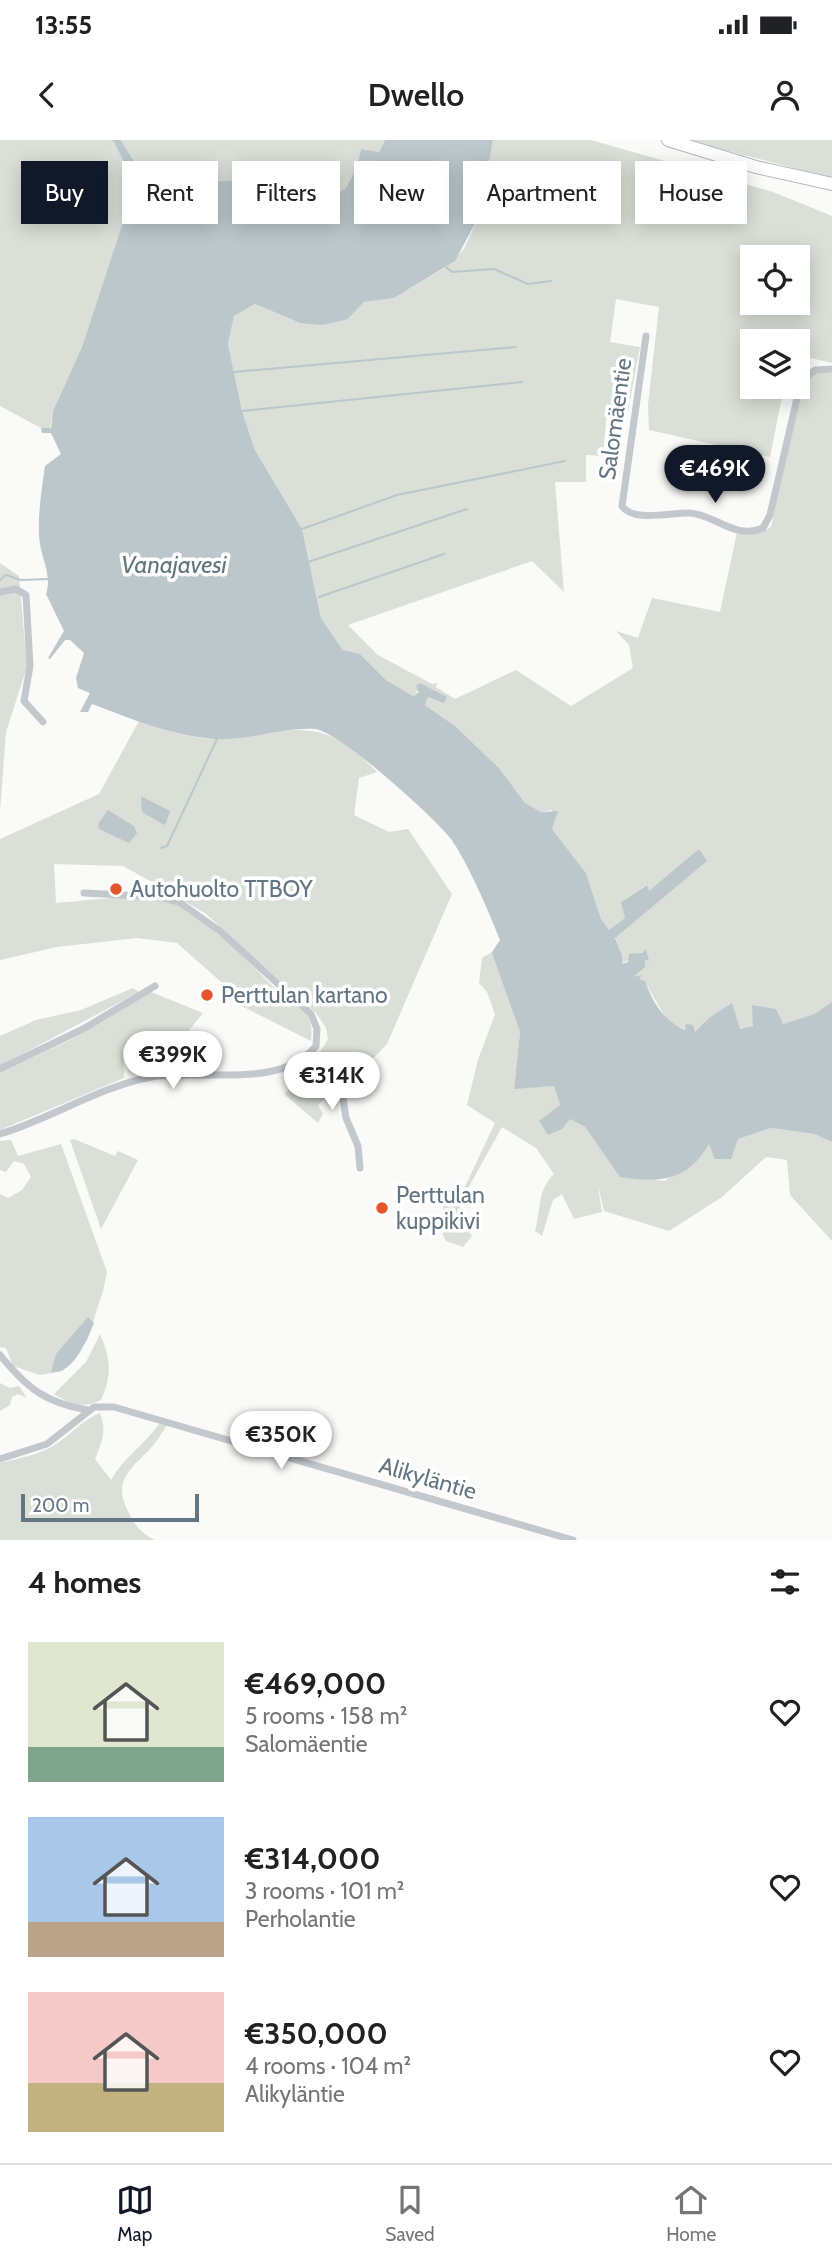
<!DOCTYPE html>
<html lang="en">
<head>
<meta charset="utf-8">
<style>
  body { margin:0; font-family:Cabin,sans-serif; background:#f6f6f6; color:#202124; height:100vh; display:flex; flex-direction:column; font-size:26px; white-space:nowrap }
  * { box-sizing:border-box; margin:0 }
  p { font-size:23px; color:#757577 }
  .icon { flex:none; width:38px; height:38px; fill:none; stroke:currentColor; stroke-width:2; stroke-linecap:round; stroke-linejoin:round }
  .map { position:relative; height:1400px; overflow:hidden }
  .sheet { display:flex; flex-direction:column; background:#fff; flex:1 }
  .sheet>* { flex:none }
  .banner { position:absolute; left:21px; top:21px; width:791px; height:63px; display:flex; gap:14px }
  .controls { position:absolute; left:740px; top:105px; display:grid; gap:14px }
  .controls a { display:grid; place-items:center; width:70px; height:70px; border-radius:0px; background:#fff; box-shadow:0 4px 18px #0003; font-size:35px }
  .scale { position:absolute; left:21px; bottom:18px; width:178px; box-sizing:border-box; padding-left:7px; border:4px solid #657683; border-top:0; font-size:19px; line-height:24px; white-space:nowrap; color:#657683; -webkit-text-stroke:5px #fff; paint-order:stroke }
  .price { position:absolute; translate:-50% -60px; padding:0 16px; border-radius:24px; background:#fff; color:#222; font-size:23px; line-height:46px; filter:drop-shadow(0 2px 4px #0008) }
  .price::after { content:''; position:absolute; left:50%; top:42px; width:21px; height:16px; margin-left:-10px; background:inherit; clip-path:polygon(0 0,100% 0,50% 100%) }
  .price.current { background:#111827; color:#fff }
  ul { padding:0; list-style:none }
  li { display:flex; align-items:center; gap:21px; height:175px; padding:0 28px }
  li span { display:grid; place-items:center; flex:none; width:196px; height:140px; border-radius:0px; color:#555 }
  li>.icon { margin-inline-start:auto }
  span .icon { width:84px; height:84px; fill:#fffc; stroke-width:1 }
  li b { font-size:30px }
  h2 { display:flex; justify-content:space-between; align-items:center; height:84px; padding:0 28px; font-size:30px }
  .tag { padding:0 24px; border-radius:0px; background:#fff; box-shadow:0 4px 18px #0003; font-size:24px; line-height:63px }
  .tag.current { background:#111827; color:#fff }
  .status { display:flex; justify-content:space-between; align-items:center; height:49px; padding:0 35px; background:#fff; direction:ltr }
  .status svg { height:19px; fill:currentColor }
  header { display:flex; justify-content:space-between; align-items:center; height:91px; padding:0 28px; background:#fff; font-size:32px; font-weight:600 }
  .tabs { display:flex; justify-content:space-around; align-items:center; height:98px; border-top:2px solid #e0e0e0; background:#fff; font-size:19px; color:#757577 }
  .tabs a { display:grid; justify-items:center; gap:4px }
  .tabs .current { color:#111827 }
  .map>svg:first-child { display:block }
  .green { fill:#dadfd7; fill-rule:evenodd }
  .water { fill:#bbc7cb }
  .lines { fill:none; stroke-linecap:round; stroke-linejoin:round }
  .stream { stroke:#bbc7cb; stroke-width:2 }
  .highway-casing { stroke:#b4b9bd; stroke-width:14 }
  .street { stroke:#c3c8cc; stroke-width:7 }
  .highway { stroke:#fff; stroke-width:12 }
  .poi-dot { fill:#e4572e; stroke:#fff; stroke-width:2.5 }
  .labels { text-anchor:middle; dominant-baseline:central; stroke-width:7; stroke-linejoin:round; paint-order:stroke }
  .street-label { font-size:23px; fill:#657683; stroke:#fff }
  .poi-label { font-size:23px; fill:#657683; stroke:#fff; text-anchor:start }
  .water-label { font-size:24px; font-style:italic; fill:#60757c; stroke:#fff }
</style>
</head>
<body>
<div class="status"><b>13:55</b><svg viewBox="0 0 49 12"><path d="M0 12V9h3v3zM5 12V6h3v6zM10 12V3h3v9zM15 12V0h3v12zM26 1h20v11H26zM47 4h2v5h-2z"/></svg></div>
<header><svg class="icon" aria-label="back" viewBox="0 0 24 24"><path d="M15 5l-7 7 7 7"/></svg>Dwello<svg class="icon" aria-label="person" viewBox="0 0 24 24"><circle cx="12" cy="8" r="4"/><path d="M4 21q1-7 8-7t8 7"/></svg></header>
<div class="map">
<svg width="832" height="1400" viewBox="0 0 832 1400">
  <rect width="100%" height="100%" fill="#fafaf8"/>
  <path class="green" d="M0,0H113L126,27L137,31V39L82,207L53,271L50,288H41L0,266Z
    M121,0H385L379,12L361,9C358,22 355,38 346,49C340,55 332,55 326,63C292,58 258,38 223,41C212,42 200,48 190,51C154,30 144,40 121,0Z
    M493,0H591L773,52L832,76V223L798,215V201H752V247H784L770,317L649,290L648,265L659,167L616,159L610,202L640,207L628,271L607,270L603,316L586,315V342H555L564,452L532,421L348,485L378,515L432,544L437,543L436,547L455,559L516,530L571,566L633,528L629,505L616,491L638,498L652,458L720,472L737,392L756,394L771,387L802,246C811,234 817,230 832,233V862L814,874L783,884L753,865V886L740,889L731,864L694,893L668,882L646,844L632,837L645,820L648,821L646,810L622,824V815L615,797L706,721L699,710L648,752L646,745L622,761L625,778L609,791L601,779L586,733L552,689V670L541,672L525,663L499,628L455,586L425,565L428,557L437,560L447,557L419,550L413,556L386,540L360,514L344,511L321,478L302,389L255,310L242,271L228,204L234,176L255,164L300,183L348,179L364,162L394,158L446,127L464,109L479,76L480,39L490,17ZM752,117H798V163H752Z
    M686,0H832V38Z
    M0,423L19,436L27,527L6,592L0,672Z
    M139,581C164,589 191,600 218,599C234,599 250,593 266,592C320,586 339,593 377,632L359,638L354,675L389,692L408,689L452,754L387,904L356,937L338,946L318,965L323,974L318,983L284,954L294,945L288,936L319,927L314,922L328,899L326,888L316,873L206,774L159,746L123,726L54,724L56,763C91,761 135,752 169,762C213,776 245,821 278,851C286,858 297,862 304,870C312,880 312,889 311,901L230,860L228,848L177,803L137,798L57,807L0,820V699L99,654Z
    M492,812L520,892L514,948L554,946L560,965L570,978L585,987L620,1036L665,1041L709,1004L712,1007L771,988L814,994L832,1002V1101L790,1055L787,1020L766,1017L722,1057L669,1091L604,1071L597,1042L602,1072L574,1079L562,1054L553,1060L542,1096L535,1091C541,1070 537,1050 554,1034L536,1008L502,987L460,1063V1075L472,1096L463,1107L446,1101L443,1095V1059L446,1054L460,1057L495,983L467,965L478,920L495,874L487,852L479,843L482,818Z
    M133,848L139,852L0,926V896L36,880L81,870Z
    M151,852L203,873L182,899L146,900L123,908L124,938L0,990V933L76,897Z
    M74,999L115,1016L118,1011L138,1020L101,1089L70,1000Z
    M11,1000L18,1016L61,1004L107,1132L103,1151L87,1200L63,1231L40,1235L13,1226L6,1208L0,1207V1054L8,1058L22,1050L31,1037L24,1024L14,1021L6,1032L0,1030V1001Z
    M100,1194C111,1219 112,1235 101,1260C82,1269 72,1265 54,1254L86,1222Z
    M0,1243L10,1248L19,1246L27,1258L18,1254L12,1257L10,1265L0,1271Z
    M100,1273C107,1290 102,1302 95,1319L111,1340C124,1317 145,1304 159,1284L167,1285C162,1292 157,1302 151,1308C131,1329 111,1341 129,1373C136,1387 141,1393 155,1400H0V1323C20,1318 41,1315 59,1302C73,1292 83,1280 100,1273Z"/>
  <path class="water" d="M113,0H121C136,26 141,31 169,39L176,33L184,35L190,50C201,48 212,42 223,41C258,38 291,58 326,62L346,48L356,30L361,9L379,12L385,0H493L490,17L480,39L479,76L455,121L394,158L364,162L348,179L323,185L300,183L255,164L234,176L228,204L242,271L255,310L302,389L321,478L343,510L360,514L386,540L413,556L419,552L416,546L420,543L447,557L444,563L428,557L425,565L455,586L499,628L525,663L541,672L558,671L552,689L586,733L601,779L609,790L625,778L621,762L647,745L649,751L699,709L707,721L615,798L622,815V824L628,822L629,814L642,813L646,809L649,821L645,820V827L633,837L642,835L639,839L645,841C651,857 660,879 685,890L686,884L693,885L695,892L709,878L732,863L740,889L753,886L752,865L776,869L783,884L814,874L832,862V1002L814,994L771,988L738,999L731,1019H715L709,1004C687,1042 659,1043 620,1037L585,987L570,979L562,989L548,995L539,981L560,965L554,946L514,949L520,892L493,816L492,812L500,800C488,770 469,725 451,699C435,678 339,591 315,589C282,587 248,601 215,599C172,596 132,579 92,564L88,572H80L90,553L78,548L76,538L84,513L70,500H65L50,519L48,518L64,491L46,454C53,434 39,415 39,394C38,371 42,348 45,326L61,314L51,293H42L41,288H51L53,271L82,207L137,39V31L126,27Z
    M141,656L170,671L166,683L164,685L142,672Z
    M108,670L134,686L137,693L129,703L99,689L98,684Z
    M88,1177L94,1183C87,1200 73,1235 51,1232L56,1214Z"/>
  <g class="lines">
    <path class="stream" d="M446,127L452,132L494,129L528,144L551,141
      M234,232L516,207
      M242,271L522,242
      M302,389L397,355L565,321
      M308,422L467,369
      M0,440L6,435L21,440L48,439
      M319,457L444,414
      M161,708L167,706L217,599"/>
    <defs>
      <path id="highway" d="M668,0L756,27L832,44"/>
    </defs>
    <use href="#highway" class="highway-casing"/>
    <path class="street" d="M646,196L622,366C633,383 672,372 690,373C716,375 735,400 763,388L770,375L801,241L815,230L832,229
      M0,452L16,449L26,455L30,526L24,561L43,582
      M310,914L341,944L346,978L358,1006L360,1028
      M0,929L83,889L155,846
      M0,994C50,979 99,947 151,937C199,928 280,951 316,906L317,889L311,874L220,791L179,762L159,757L84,753
      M0,1215C27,1248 45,1263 88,1270
      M0,1319L47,1304L94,1267H114L573,1400"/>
    <use href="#highway" class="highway"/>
  </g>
  <g class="poi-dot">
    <circle cx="116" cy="749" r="7"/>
    <circle cx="207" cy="855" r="7"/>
    <circle cx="382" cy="1068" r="7"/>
  </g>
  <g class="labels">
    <g class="street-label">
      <text transform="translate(615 279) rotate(-82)">Salomäentie</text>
      <text transform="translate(428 1338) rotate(16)">Alikyläntie</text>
    </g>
    <g class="poi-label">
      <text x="130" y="749">Autohuolto TTBOY</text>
      <text x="221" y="855">Perttulan kartano</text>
      <text x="396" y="1055">Perttulan<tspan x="396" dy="26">kuppikivi</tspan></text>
    </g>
    <g class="water-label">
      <text x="174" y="424">Vanajavesi</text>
    </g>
  </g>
</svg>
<div class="controls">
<a><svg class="icon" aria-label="locate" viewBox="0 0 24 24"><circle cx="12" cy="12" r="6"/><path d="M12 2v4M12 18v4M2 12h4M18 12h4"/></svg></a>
<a><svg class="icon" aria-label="layers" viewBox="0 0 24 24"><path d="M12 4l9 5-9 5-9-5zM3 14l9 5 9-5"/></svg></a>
</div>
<div class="scale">200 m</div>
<b class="price current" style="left:715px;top:365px">€469K</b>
<b class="price" style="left:173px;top:951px">€399K</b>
<b class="price" style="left:332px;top:972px">€314K</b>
<b class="price" style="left:281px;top:1331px">€350K</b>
<div class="banner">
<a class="tag current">Buy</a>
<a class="tag">Rent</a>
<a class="tag">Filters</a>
<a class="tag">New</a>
<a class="tag">Apartment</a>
<a class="tag">House</a>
</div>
</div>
<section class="sheet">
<h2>4 homes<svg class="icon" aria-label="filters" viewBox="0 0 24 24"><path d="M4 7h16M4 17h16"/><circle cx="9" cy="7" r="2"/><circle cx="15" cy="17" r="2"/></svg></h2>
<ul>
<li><span style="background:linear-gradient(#dfe7d0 75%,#7fa58c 0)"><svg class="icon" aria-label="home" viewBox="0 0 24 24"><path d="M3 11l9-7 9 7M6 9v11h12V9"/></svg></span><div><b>€469,000</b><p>5 rooms · 158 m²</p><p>Salomäentie</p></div><svg class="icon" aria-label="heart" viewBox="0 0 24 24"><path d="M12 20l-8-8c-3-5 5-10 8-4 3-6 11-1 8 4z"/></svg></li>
<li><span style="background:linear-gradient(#a9c7e8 75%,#b9a48a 0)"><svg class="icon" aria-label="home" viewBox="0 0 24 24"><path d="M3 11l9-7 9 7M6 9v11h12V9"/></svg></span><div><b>€314,000</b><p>3 rooms · 101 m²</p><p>Perholantie</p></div><svg class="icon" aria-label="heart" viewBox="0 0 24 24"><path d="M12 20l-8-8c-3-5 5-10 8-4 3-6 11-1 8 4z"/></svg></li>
<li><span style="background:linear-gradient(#f6c9c9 65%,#c2b280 0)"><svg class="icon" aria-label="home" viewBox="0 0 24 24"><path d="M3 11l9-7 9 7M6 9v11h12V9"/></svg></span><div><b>€350,000</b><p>4 rooms · 104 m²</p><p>Alikyläntie</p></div><svg class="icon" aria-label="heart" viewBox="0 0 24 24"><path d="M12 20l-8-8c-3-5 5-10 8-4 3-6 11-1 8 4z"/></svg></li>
</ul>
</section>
<nav class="tabs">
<a class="current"><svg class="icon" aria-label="map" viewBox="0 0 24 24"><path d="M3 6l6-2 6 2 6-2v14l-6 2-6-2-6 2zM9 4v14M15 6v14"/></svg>Map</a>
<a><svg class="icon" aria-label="saved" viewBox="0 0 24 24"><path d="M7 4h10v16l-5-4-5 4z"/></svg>Saved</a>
<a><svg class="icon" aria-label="home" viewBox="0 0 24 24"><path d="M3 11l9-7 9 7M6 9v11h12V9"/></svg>Home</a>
</nav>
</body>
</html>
